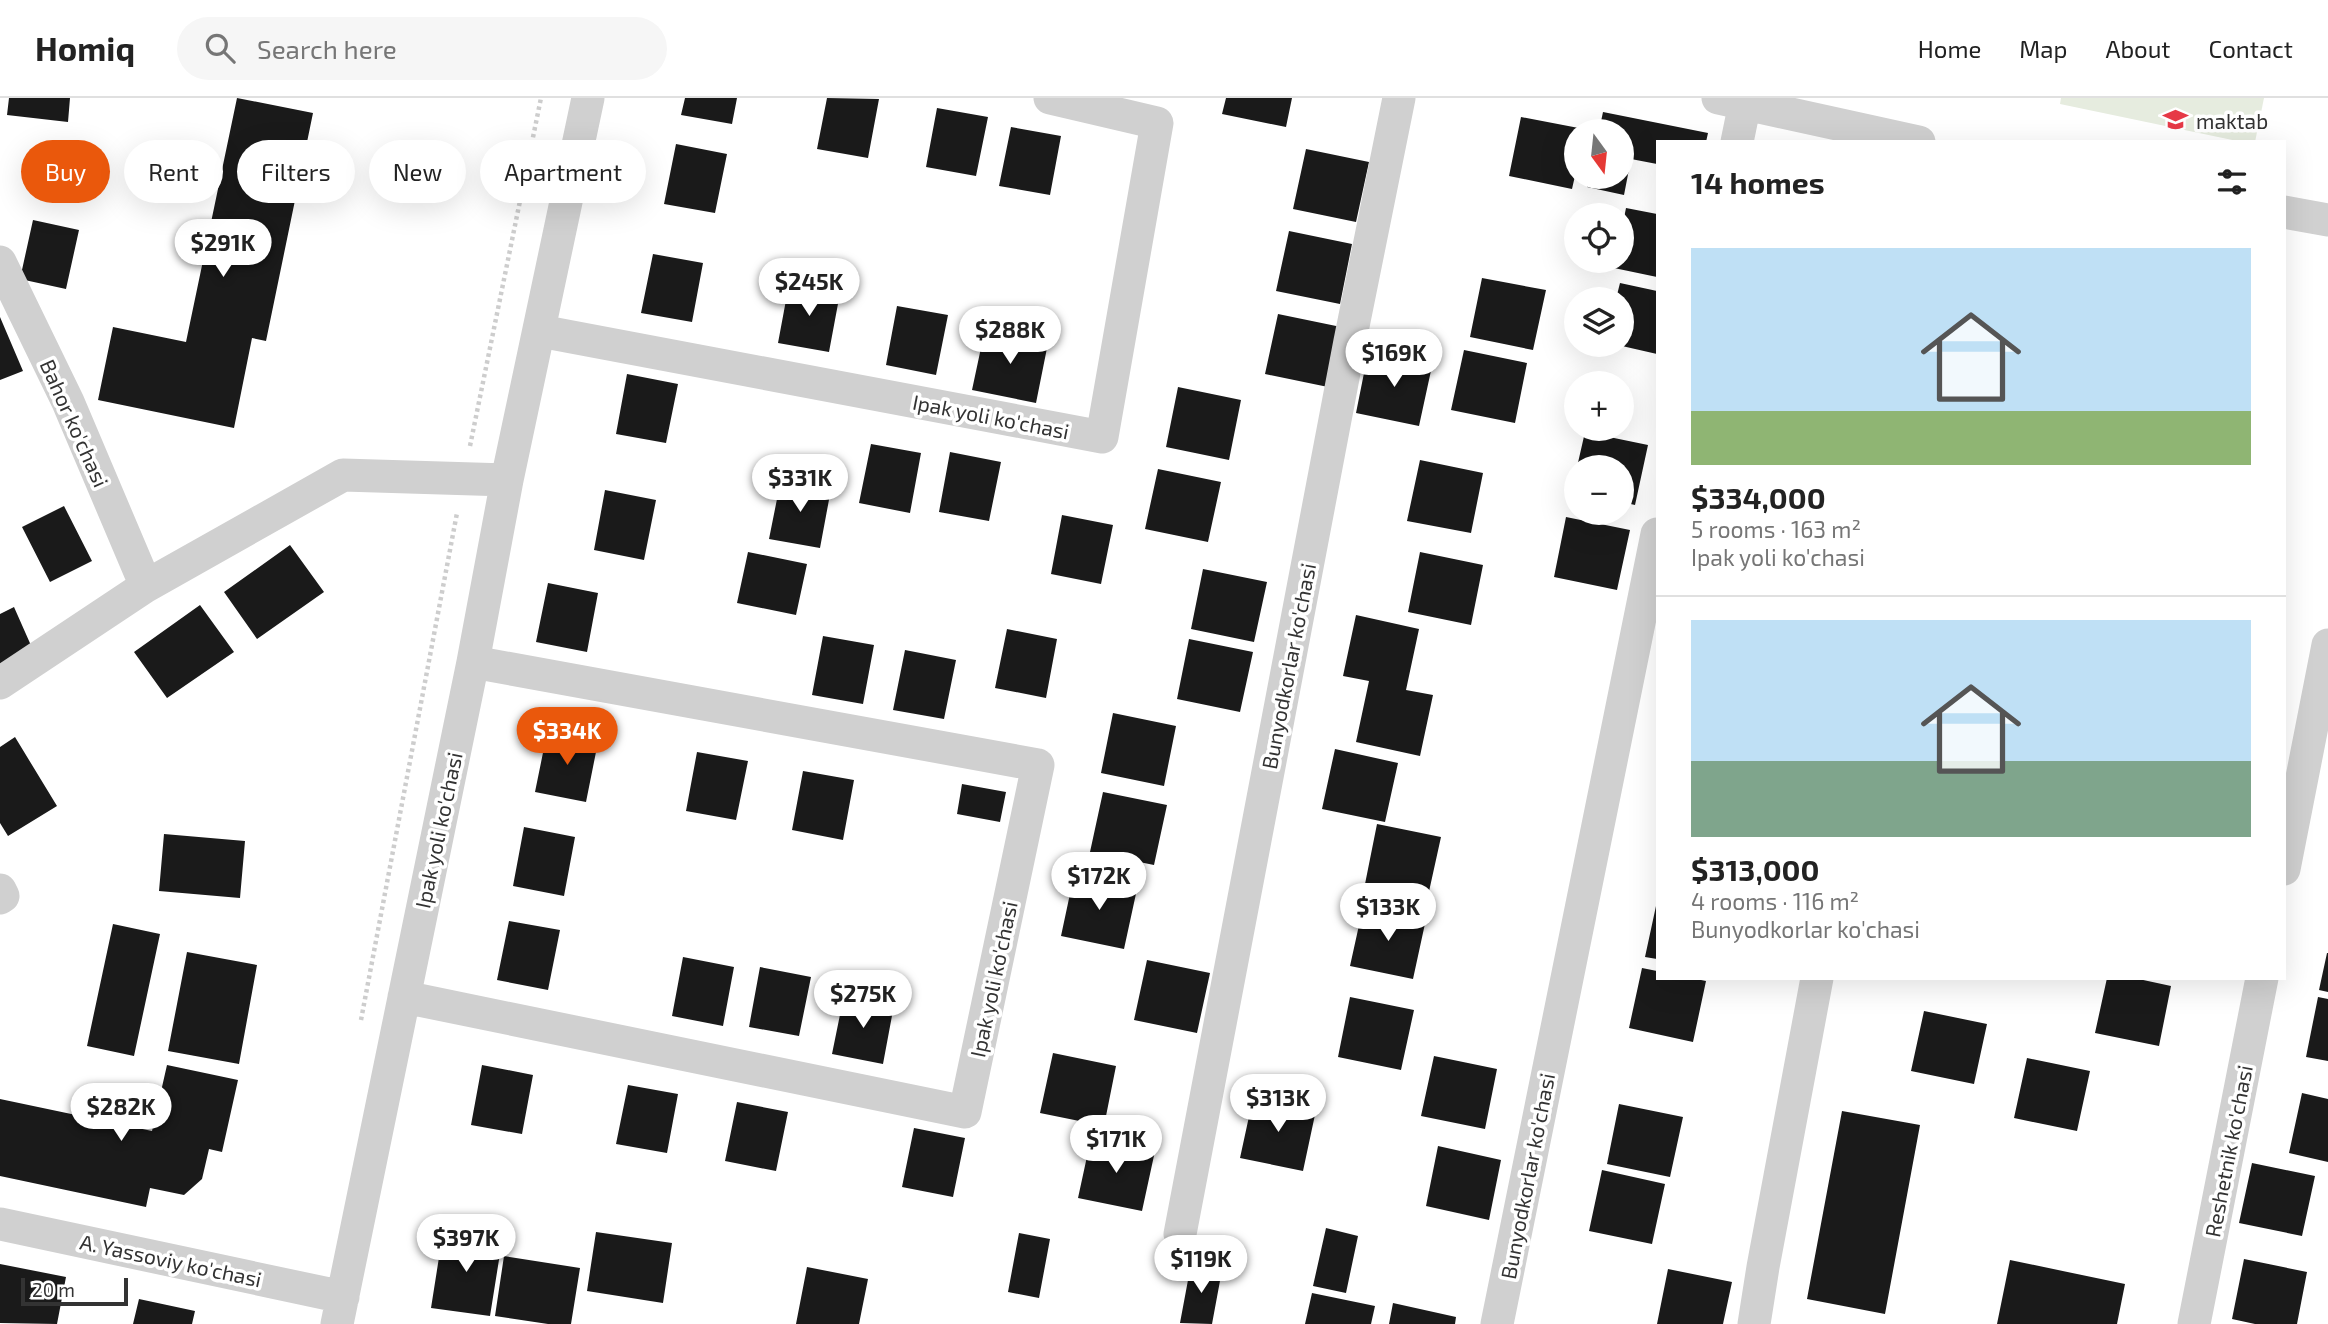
<!DOCTYPE html>
<html lang="en">
<head>
<meta charset="utf-8">
<style>
  body { margin:0; font-family:"Exo 2",sans-serif; background:#f6f6f6; color:#222; height:100vh; display:flex; flex-direction:column; font-size:26px; white-space:nowrap }
  * { box-sizing:border-box; margin:0 }
  p { font-size:23px; color:#767676 }
  .icon { flex:none; width:38px; height:38px; fill:none; stroke:currentColor; stroke-width:2; stroke-linecap:round; stroke-linejoin:round }
  .map { position:relative; flex:1; overflow:hidden }
  .details { position:absolute; left:1656px; top:42px; width:630px; height:840px; display:flex; flex-direction:column; background:#fff; border-radius:0px; box-shadow:0 7px 28px #0002 }
  .details>* { flex:none }
  .banner { position:absolute; left:21px; top:42px; width:665px; height:63px; display:flex; gap:14px }
  .needle { width:46px; rotate:165deg }
  .tools { position:absolute; left:1564px; top:21px; display:grid; gap:14px }
  .tools a { display:grid; place-items:center; width:70px; height:70px; border-radius:50%; background:#fff; box-shadow:0 7px 28px #0002; font-size:35px }
  .scale { position:absolute; left:21px; bottom:18px; width:107px; box-sizing:border-box; padding-left:7px; border:4px solid #333; border-top:0; font-size:19px; line-height:24px; white-space:nowrap; color:#333; -webkit-text-stroke:5px #fff; paint-order:stroke }
  .price { position:absolute; translate:-50% -60px; padding:0 16px; border-radius:24px; background:#fff; color:#222; font-size:23px; line-height:46px; filter:drop-shadow(0 2px 4px #0008) }
  .price::after { content:''; position:absolute; left:50%; top:42px; width:21px; height:16px; margin-left:-10px; background:inherit; clip-path:polygon(0 0,100% 0,50% 100%) }
  .price.active { background:#ea580c; color:#fff }
  ul { padding:0; list-style:none }
  li { display:grid; align-content:center; gap:14px; height:371px; padding:0 35px }
  li+li { border-top:2px solid #e0e0e0 }
  li span { display:grid; place-items:center; height:217px; border-radius:0px; color:#555 }
  li>.icon { margin-inline-start:auto }
  span .icon { width:126px; height:126px; fill:#fffc; stroke-width:1 }
  li b { font-size:30px }
  h2 { display:flex; justify-content:space-between; align-items:center; height:84px; padding:0 35px; font-size:30px }
  .chip { padding:0 24px; border-radius:32px; background:#fff; box-shadow:0 7px 28px #0002; font-size:24px; line-height:63px }
  .chip.active { background:#ea580c; color:#fff }
  header { display:flex; align-items:center; gap:42px; box-sizing:border-box; height:98px; padding:0 35px; background:#fff; border-bottom:2px solid #e0e0e0 }
  header strong { font-size:33px }
  nav { display:flex; gap:38px; margin-inline-start:auto; font-size:24px }
  .search { width:490px; height:63px; background:#f6f6f6; display:flex; align-items:center; gap:18px; box-sizing:border-box; padding:0 24px; border-radius:38px; color:#767676; font-size:26px }
  .map>svg:first-child { display:block }
  .green { fill:#e6ecdf }
  .building { fill:#1a1a1a }
  .lines { fill:none; stroke-linecap:round; stroke-linejoin:round }
  .path { stroke:#cdcdcd; stroke-width:4.5; stroke-dasharray:3.5 3.5; stroke-linecap:butt }
  .street { stroke:#d0d0d0; stroke-width:33 }
  .labels { text-anchor:middle; dominant-baseline:central; stroke-width:7; stroke-linejoin:round; paint-order:stroke }
  .poi-label { font-size:21px; fill:#333; stroke:#fff; text-anchor:start }
  .street-label { font-size:21px; fill:#333; stroke:#fff }
</style>
</head>
<body>
<header>
<strong>Homiq</strong>
<div class="search"><svg class="icon" aria-label="search" viewBox="0 0 24 24"><circle cx="10" cy="10" r="6"/><path d="M15 15l6 6"/></svg>Search here</div>
<nav><a>Home</a><a>Map</a><a>About</a><a>Contact</a></nav>
</header>
<div class="map">
<svg width="2328" height="1226" viewBox="0 0 2328 1226">
  <rect width="100%" height="100%" fill="#fff"/>
  <path class="green" d="M2061,0H2264L2255,44H2242L2060,6Z"/>
  <path class="building" d="M9,0H70L68,24L7,17Z
    M237,0L313,15L266,243L252,240L234,330L98,302L113,229L186,244Z
    M685,0H737L732,26L681,17Z
    M827,0L879,1L868,60L817,51Z
    M1226,0H1292L1286,29L1222,16Z
    M937,10L988,19L976,78L926,69Z
    M1603,14L1708,35L1706,44H1657V66L1631,61L1624,97L1587,89L1589,79H1622V33H1599Z
    M1521,19L1589,32L1577,33V69L1572,91L1509,78Z
    M1011,29L1061,38L1050,97L999,88Z
    M676,46L727,56L715,115L664,106Z
    M1306,51L1369,64L1356,124L1293,111Z
    M1626,110L1657,116V179L1614,170L1615,163H1622V130Z
    M33,122L79,132L66,191L20,181Z
    M1289,133L1352,146L1340,206L1276,193Z
    M653,156L703,165L692,224L641,215Z
    M1482,180L1546,192L1533,252L1470,239Z
    M1620,185L1657,193V256L1622,248V201H1616Z
    M789,186L840,195L829,254L778,245Z
    M897,208L948,217L936,277L886,267Z
    M1278,216L1341,229L1328,289L1265,276Z
    M0,219L23,273L0,282Z
    M985,231L1048,245L1036,305L972,292Z
    M1464,252L1527,265L1515,325L1451,312Z
    M1368,255L1432,268L1419,328L1356,315Z
    M627,276L678,286L666,345L616,336Z
    M1178,289L1241,302L1229,362L1166,349Z
    M1585,334L1648,347L1635,407L1622,404V369H1577Z
    M871,346L921,355L910,415L859,405Z
    M950,354L1001,364L989,423L939,414Z
    M1420,362L1483,375L1471,435L1407,423Z
    M1158,371L1221,384L1208,444L1145,431Z
    M781,381L831,391L820,450L769,441Z
    M605,392L656,402L644,462L594,452Z
    M64,408L92,463L50,484L22,429Z
    M1062,417L1113,427L1101,486L1051,476Z
    M1566,419L1630,432L1617,492L1554,479Z
    M290,447L324,494L257,541L224,494Z
    M748,454L807,466L796,517L737,505Z
    M1420,454L1483,467L1471,527L1408,514Z
    M1203,471L1267,484L1254,544L1191,531Z
    M548,485L598,495L587,554L536,544Z
    M200,507L234,554L167,600L134,554Z
    M14,509L33,552L0,567V516Z
    M1356,517L1419,531L1406,592L1433,597L1420,658L1356,644L1369,583L1343,578Z
    M1007,531L1057,541L1046,600L995,590Z
    M823,538L874,547L863,606L812,597Z
    M1189,541L1253,554L1240,614L1177,601Z
    M905,552L956,562L944,621L893,612Z
    M1113,615L1176,628L1164,688L1101,675Z
    M547,635L598,644L586,704L535,694Z
    M15,639L57,708L8,738L0,725V649Z
    M1335,651L1398,665L1385,724L1322,711Z
    M697,654L748,663L736,722L686,713Z
    M803,673L854,682L843,742L792,732Z
    M962,686L1006,694L1000,724L957,716Z
    M1103,694L1167,707L1154,767L1090,754Z
    M1377,726L1441,739L1428,798L1365,786Z
    M524,729L575,739L564,798L513,788Z
    M164,736L245,743L240,800L159,793Z
    M1074,777L1137,791L1124,851L1061,838Z
    M1656,808H1657V861L1645,859Z
    M1363,809L1426,821L1413,881L1350,868Z
    M509,823L560,832L548,892L497,882Z
    M113,826L160,836L134,958L87,948Z
    M187,854L257,867L239,966L168,953Z
    M2327,855H2328V894L2319,892Z
    M683,859L734,869L723,928L672,918Z
    M1147,862L1210,875L1197,935L1134,922Z
    M760,869L811,879L799,938L749,929Z
    M1642,870L1657,873V880H1691L1706,883L1693,944L1629,930Z
    M2107,880H2134L2171,888L2159,948L2095,935Z
    M844,897L894,907L883,966L832,956Z
    M1350,899L1414,912L1401,972L1338,959Z
    M2318,899L2328,901V963L2306,959Z
    M1924,913L1987,926L1974,986L1911,973Z
    M1053,955L1116,968L1104,1028L1040,1015Z
    M1434,958L1497,971L1485,1031L1421,1018Z
    M2027,960L2090,973L2077,1033L2014,1020Z
    M167,967L238,982L222,1054L209,1051L202,1081L184,1097L150,1090L146,1109L0,1078V1001L152,1033Z
    M482,967L533,977L522,1036L471,1027Z
    M628,987L678,996L667,1055L616,1046Z
    M2302,995L2328,1001V1064L2289,1055Z
    M1253,1000L1316,1012L1303,1073L1240,1060Z
    M737,1004L788,1014L776,1073L725,1063Z
    M1619,1006L1683,1019L1670,1079L1607,1066Z
    M1842,1013L1920,1027L1885,1216L1807,1201Z
    M914,1030L965,1040L953,1099L902,1089Z
    M1091,1040L1155,1053L1142,1113L1078,1100Z
    M1438,1048L1501,1062L1489,1122L1426,1108Z
    M2252,1065L2315,1078L2302,1138L2239,1125Z
    M1602,1072L1665,1086L1652,1146L1589,1133Z
    M1326,1130L1358,1138L1346,1195L1313,1188Z
    M443,1134L502,1143L490,1218L431,1210Z
    M596,1134L672,1145L663,1205L587,1193Z
    M1019,1135L1050,1141L1039,1200L1008,1194Z
    M504,1158L580,1170L571,1226H548L495,1218Z
    M2244,1161L2307,1174L2297,1226H2255L2232,1221Z
    M2010,1162L2125,1186L2117,1226H1997Z
    M0,1166L66,1179L57,1226L0,1225Z
    M1191,1166L1222,1172L1212,1226L1180,1225Z
    M807,1169L868,1181L859,1226H796Z
    M1668,1171L1732,1184L1723,1226H1657Z
    M1312,1195L1375,1208L1371,1226H1305Z
    M139,1201L195,1213L192,1226H133Z
    M1393,1205L1456,1219L1455,1226H1389Z"/>
  <g class="lines">
    <path class="path" d="M470,348L541,0
      M361,922L457,415"/>
    <path class="street" d="M1718,0L1919,44
      M1737,44L1746,0
      M2284,114L2328,122
      M0,164L68,304L146,488
      M540,233L1102,339L1157,25L1050,0
      M0,585L146,488L343,377L507,382
      M2284,771L2328,547
      M0,792L3,798L0,800
      M404,899L965,1014L1038,667L473,564
      M0,1126L343,1199
      M1180,1136L1350,243L1399,0
      M337,1226L473,564L507,382L588,0
      M1497,1226L1657,436
      M1754,1226L1763,1169L1817,880
      M2194,1226L2262,880"/>
  </g>
  <defs>
    <symbol id="school-bare" viewBox="-9 -9 18 18"><path d="M0-5L7-2L0 1L-7-2ZM-4 1L0 2.5L4 1V4Q0 6-4 4Z" fill="#e63946" stroke="#fff" stroke-width="2.5" paint-order="stroke"/></symbol>
  </defs>
  <g fill-rule="evenodd">
    <use href="#school-bare" x="2158" y="4" width="35" height="35"/>
  </g>
  <g class="labels">
    <g class="poi-label">
      <text x="2196" y="22">maktab</text>
    </g>
    <g class="street-label">
      <text transform="translate(991 318) rotate(11)">Ipak yoli ko'chasi</text>
      <text transform="translate(75 325) rotate(66)">Bahor ko'chasi</text>
      <text transform="translate(1288 568) rotate(-79)">Bunyodkorlar ko'chasi</text>
      <text transform="translate(438 732) rotate(-78)">Ipak yoli ko'chasi</text>
      <text transform="translate(993 881) rotate(-78)">Ipak yoli ko'chasi</text>
      <text transform="translate(2228 1053) rotate(-79)">Reshetnik ko'chasi</text>
      <text transform="translate(1527 1078) rotate(-79)">Bunyodkorlar ko'chasi</text>
      <text transform="translate(171 1162) rotate(12)">A. Yassoviy ko'chasi</text>
    </g>
  </g>
</svg>
<div class="tools">
<a><svg class="needle" viewBox="-14 -14 28 28"><path d="M0-13l5 13h-10z" fill="#e53935"/><path d="M0 13l5-13h-10z" fill="#767676"/></svg></a>
<a><svg class="icon" aria-label="locate" viewBox="0 0 24 24"><circle cx="12" cy="12" r="6"/><path d="M12 2v4M12 18v4M2 12h4M18 12h4"/></svg></a>
<a><svg class="icon" aria-label="layers" viewBox="0 0 24 24"><path d="M12 4l9 5-9 5-9-5zM3 14l9 5 9-5"/></svg></a>
<a>+</a>
<a>−</a>
</div>
<div class="scale">20 m</div>
<b class="price" style="left:223px;top:181px">$291K</b>
<b class="price" style="left:809px;top:220px">$245K</b>
<b class="price" style="left:1010px;top:268px">$288K</b>
<b class="price" style="left:1394px;top:291px">$169K</b>
<b class="price" style="left:800px;top:416px">$331K</b>
<b class="price active" style="left:567px;top:669px">$334K</b>
<b class="price" style="left:1099px;top:814px">$172K</b>
<b class="price" style="left:1388px;top:845px">$133K</b>
<b class="price" style="left:863px;top:932px">$275K</b>
<b class="price" style="left:1278px;top:1036px">$313K</b>
<b class="price" style="left:121px;top:1045px">$282K</b>
<b class="price" style="left:1116px;top:1077px">$171K</b>
<b class="price" style="left:466px;top:1176px">$397K</b>
<b class="price" style="left:1201px;top:1197px">$119K</b>
<div class="banner">
<a class="chip active">Buy</a>
<a class="chip">Rent</a>
<a class="chip">Filters</a>
<a class="chip">New</a>
<a class="chip">Apartment</a>
</div>
<section class="details">
<h2>14 homes<svg class="icon" aria-label="filters" viewBox="0 0 24 24"><path d="M4 7h16M4 17h16"/><circle cx="9" cy="7" r="2"/><circle cx="15" cy="17" r="2"/></svg></h2>
<ul>
<li><span style="background:linear-gradient(#bfe0f5 75%,#8fb573 0)"><svg class="icon" aria-label="home" viewBox="0 0 24 24"><path d="M3 11l9-7 9 7M6 9v11h12V9"/></svg></span><div><b>$334,000</b><p>5 rooms · 163 m²</p><p>Ipak yoli ko'chasi</p></div></li>
<li><span style="background:linear-gradient(#bfe0f5 65%,#7fa58c 0)"><svg class="icon" aria-label="home" viewBox="0 0 24 24"><path d="M3 11l9-7 9 7M6 9v11h12V9"/></svg></span><div><b>$313,000</b><p>4 rooms · 116 m²</p><p>Bunyodkorlar ko'chasi</p></div></li>
</ul>
</section>
</div>
</body>
</html>
